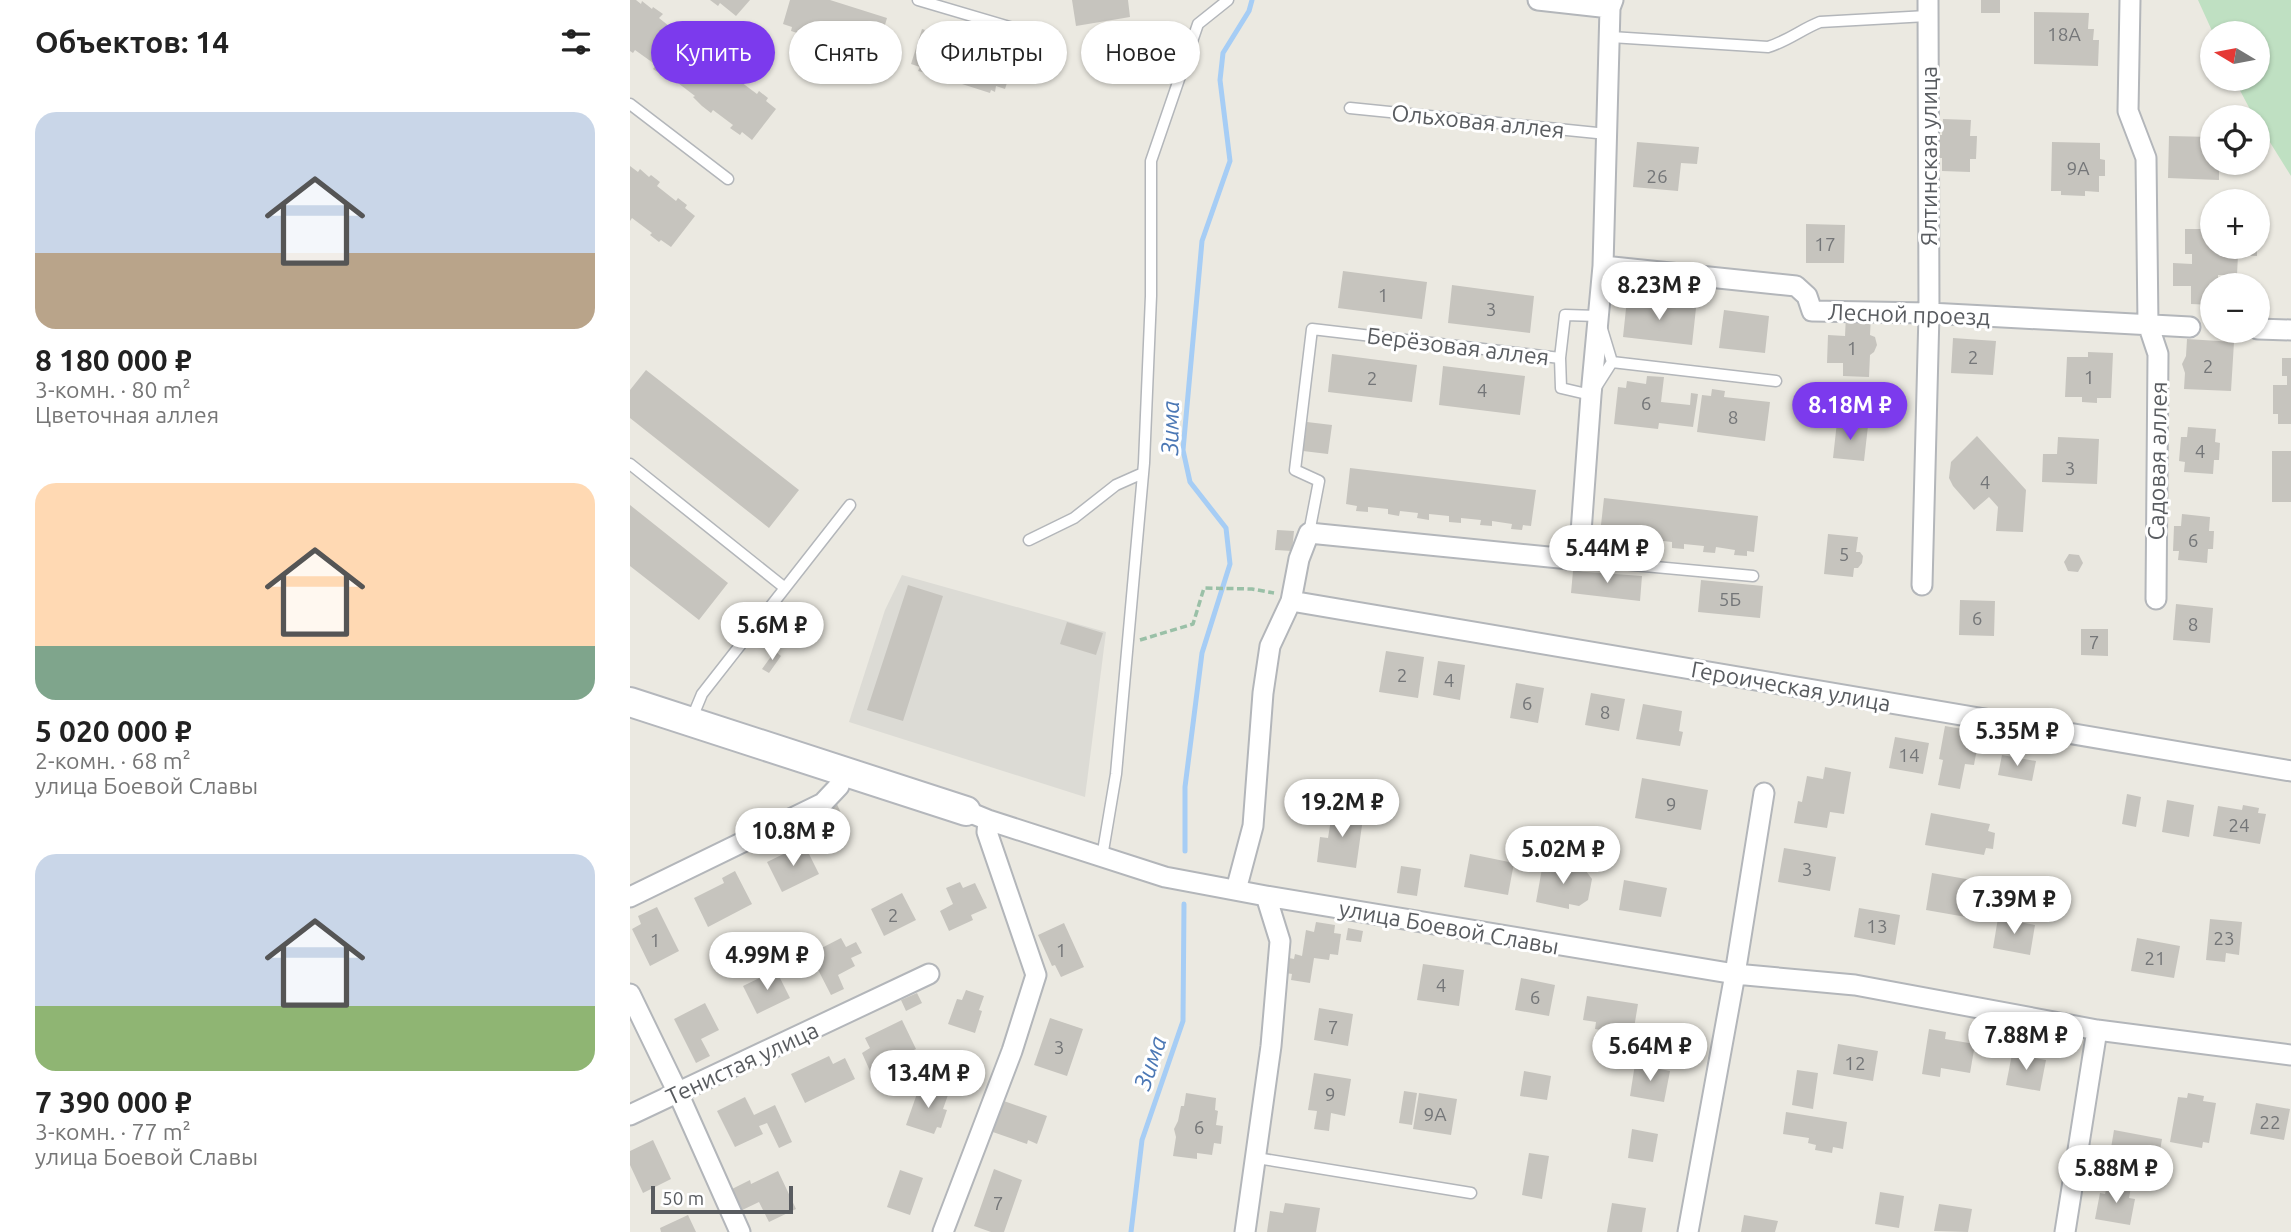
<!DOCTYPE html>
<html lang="ru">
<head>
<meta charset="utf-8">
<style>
  body { margin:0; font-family:Ubuntu,sans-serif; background:#f2f2f2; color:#222; height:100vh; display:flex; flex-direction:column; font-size:26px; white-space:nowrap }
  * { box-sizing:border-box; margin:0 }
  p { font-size:23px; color:#767676 }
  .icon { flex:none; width:38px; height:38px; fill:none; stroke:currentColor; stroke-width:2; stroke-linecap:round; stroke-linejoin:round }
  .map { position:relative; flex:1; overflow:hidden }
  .details { display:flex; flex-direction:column; background:#fff; width:630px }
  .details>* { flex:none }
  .top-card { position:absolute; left:21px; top:21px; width:665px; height:63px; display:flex; gap:14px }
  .needle { width:46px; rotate:280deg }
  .controls { position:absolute; left:1570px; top:21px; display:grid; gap:14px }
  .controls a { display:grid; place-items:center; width:70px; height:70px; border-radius:50%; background:#fff; box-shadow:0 2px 5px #0004; font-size:35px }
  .scale { position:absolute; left:21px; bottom:18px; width:142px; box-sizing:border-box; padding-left:7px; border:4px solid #595c60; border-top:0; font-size:19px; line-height:24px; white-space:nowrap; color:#595c60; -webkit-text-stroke:5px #fff; paint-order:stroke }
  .price { position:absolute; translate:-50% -60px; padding:0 16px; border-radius:24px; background:#fff; color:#222; font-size:23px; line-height:46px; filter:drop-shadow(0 2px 4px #0008) }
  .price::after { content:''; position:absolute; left:50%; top:42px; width:21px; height:16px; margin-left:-10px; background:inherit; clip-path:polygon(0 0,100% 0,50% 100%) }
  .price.active { background:#7c3aed; color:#fff }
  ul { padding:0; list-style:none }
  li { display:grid; align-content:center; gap:14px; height:371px; padding:0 35px }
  li span { display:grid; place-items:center; height:217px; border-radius:21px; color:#555 }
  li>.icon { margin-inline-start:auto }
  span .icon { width:126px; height:126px; fill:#fffc; stroke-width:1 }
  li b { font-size:30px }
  h2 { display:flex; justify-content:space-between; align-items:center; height:84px; padding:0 35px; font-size:30px }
  .pill { padding:0 24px; border-radius:32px; background:#fff; box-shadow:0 2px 5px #0004; font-size:24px; line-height:63px }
  .pill.active { background:#7c3aed; color:#fff }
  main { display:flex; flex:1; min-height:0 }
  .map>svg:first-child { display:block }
  .industrial { fill:#dcdbd5 }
  .green { fill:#bfe0c2 }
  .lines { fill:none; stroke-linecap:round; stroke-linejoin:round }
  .stream { stroke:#a6cdf5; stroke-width:5 }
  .building { fill:#c6c4be }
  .lane-casing { stroke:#b3b6ba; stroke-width:13 }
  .street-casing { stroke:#b3b6ba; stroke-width:23 }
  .secondary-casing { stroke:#b4b7bc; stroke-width:32 }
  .path { stroke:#9ac0a7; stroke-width:3.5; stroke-dasharray:7 3.5; stroke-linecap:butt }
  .lane { stroke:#fff; stroke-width:10 }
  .street { stroke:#fff; stroke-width:19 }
  .secondary { stroke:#fff; stroke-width:28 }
  .labels { text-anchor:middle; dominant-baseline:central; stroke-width:6; stroke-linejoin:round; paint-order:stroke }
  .number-label { font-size:19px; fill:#747678 }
  .street-label { font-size:23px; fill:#595c60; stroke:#fff }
  .water-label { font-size:24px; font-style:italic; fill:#4c78b5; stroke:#fff }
</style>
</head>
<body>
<main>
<section class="details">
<h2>Объектов: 14<svg class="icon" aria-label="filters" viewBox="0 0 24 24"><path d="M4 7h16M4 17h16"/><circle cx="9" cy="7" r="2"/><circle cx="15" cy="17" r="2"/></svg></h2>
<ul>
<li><span style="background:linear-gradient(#c9d6e8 65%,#b9a48a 0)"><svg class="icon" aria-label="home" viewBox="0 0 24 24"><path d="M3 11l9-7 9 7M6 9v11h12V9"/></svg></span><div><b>8 180 000 ₽</b><p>3-комн. · 80 m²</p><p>Цветочная аллея</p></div></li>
<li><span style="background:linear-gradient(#ffd9b3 75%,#7fa58c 0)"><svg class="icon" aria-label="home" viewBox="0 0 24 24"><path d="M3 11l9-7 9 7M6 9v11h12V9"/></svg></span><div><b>5 020 000 ₽</b><p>2-комн. · 68 m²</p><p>улица Боевой Славы</p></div></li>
<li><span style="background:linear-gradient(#c9d6e8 70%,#8fb573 0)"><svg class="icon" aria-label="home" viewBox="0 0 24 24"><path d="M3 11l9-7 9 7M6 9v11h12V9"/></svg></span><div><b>7 390 000 ₽</b><p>3-комн. · 77 m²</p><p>улица Боевой Славы</p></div></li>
</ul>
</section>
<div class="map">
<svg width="1661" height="1232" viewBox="0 0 1661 1232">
  <rect width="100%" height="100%" fill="#ebe9e1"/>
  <path class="industrial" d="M272,575L476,632L455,797L219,722L255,610Z"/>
  <path class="green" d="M1568,0H1661V176L1628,123V117H1624L1604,79H1628V33H1583Z"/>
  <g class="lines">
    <path class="stream" d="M555,851V787L572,653L600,564L596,528L560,482L553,450L572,241L600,161L590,80L593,53L619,11L622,0
      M501,1232L512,1140L553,1021L554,904"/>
  </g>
  <path class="building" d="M0,0H6L11,4L12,1L22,9L23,7L33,14L29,18L49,34L52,30L70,46L68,48L89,64L91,62L101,69L102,67L111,74L107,79L127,94L129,91L138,98L136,101L146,109L122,140L112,132L110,135L100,128L103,125L83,110L81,113L72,106L63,97L65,96L44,80L43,82L23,69L26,65L5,50L3,53L0,51Z
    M80,0H120L106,16L90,3L88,6Z
    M160,0H200L257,18L248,49L239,46L237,52L234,50L233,53L205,44V42L190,37L189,40L161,31L162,27L153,24Z
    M442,0H498L500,17L446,26Z
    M1351,0H1370V13H1351Z
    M1404,12L1459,13L1458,29H1464L1463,40H1469L1468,66L1404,64Z
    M292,29L385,58L375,89L366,86L365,92L361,90L360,93L332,84L333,82L288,71L290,67L281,64Z
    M1313,119L1341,120L1340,136H1347L1346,159H1340V172L1312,171V158H1304L1305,135H1312Z
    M1539,136L1582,137V163H1589V180L1538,178Z
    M1007,142L1069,147L1067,164L1051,163L1048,191L1003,187Z
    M1422,142L1470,143V159L1475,160V176H1469V192L1455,191V196L1431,195V191H1421Z
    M0,166L8,172L10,169L19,177L21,175L30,182L27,186L46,201L48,198L57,205L55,208L65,216L41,247L31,240L29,242L20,235L22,233L2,218L0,221Z
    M1176,224L1215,225L1214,263H1176Z
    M1555,229H1582V247H1627V256L1608,255L1607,275H1588V285H1582V305L1561,304V286H1543V263L1562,264V254H1555Z
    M713,271L797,282L792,319L708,308Z
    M822,285L904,296L900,333L818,323Z
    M997,299L1066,308L1062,345L993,337Z
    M1094,310L1139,316L1135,353L1089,348Z
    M1216,315L1241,316L1240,335L1245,337L1247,345L1244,352L1240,355L1239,377L1213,376V363H1197L1198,335L1215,336Z
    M1323,338L1366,341L1363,375L1321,373Z
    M1557,339L1604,342L1601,391L1554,389L1555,373L1552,364L1556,356Z
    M1458,352L1483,353L1481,398H1467V403L1452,402V397H1435L1437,357H1458Z
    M702,354L787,365L782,402L698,392Z
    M1652,358H1661V424H1648V414H1643V385H1657V376H1652Z
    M813,366L895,376L890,415L809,405Z
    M16,370L169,490L139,528L0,418V390Z
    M1017,376L1034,377L1031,402L1060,405L1061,393L1068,394L1063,427L1029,423L1028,429L984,424L988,387L996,388L997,381L1016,384Z
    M1082,389L1095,391L1094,397L1140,402L1135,441L1067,432L1072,395L1081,396Z
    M677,422L702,425L698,454L673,451Z
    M1207,422L1238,426L1234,461L1203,458Z
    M1558,427L1586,429L1585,442L1590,443L1589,460H1584L1583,474L1554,472L1555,462L1549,461L1551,437H1557Z
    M1347,436L1396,490L1393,532L1366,531L1368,507L1359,497L1344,510L1323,486L1319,478L1321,462Z
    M1428,437L1469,439L1467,484L1412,482L1413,454H1427Z
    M1642,451H1661V502H1642Z
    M720,468L906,490L901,526L893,525L892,530L881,529L882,524L862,521V526L850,525L851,520L831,518V523L819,522V516L799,514V520L787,518L788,513L770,511L769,516L758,514V509L738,507V512L726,511L727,506L716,504Z
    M974,498L1128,516L1124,552L1117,551V556L1104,555L1105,550L1086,547L1085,553L1073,552L1074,546L1054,544V549L1042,548V542L1025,540L1024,546L1012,544L1013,539L993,537V542L980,540L981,535L970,534Z
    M0,505L98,583L69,620L0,566Z
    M1552,514L1580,517L1579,531H1584L1583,549H1578L1577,563L1548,560L1549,551H1543L1544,526H1551Z
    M647,530L664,531L662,551L645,550Z
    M1198,534L1228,537L1226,552H1230L1233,556L1232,563L1228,568H1224L1223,577L1194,574Z
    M1439,554L1449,555L1453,563L1448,572L1438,571L1434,562Z
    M943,571L1012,576L1010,601L941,593Z
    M1071,580L1133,586L1130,618L1068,612Z
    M278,585L313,596L273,721L237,710Z
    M1330,600L1365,601L1364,636L1329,635Z
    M1546,604L1583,608L1580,643L1543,640Z
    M437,622L473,633L466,655L430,644Z
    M1451,629H1478V656L1451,655Z
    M145,651L151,656L139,673L132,669Z
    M756,651L794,657L788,698L749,692Z
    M808,661L835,665L830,700L803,695Z
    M886,683L914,688L908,723L880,718Z
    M961,693L995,699L989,731L955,725Z
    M1013,704L1052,711L1049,731L1053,732L1050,746L1006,739Z
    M1315,726L1350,732L1344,765L1335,764L1330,789L1308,785L1313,760L1309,759Z
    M1265,737L1299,743L1293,774L1259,768Z
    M1372,755L1406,761L1402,781L1368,775Z
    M1195,767L1221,772L1214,814L1200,812L1197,828L1164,823L1168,801L1172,802L1177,776L1193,779Z
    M1012,778L1078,790L1071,830L1005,818Z
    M1497,794L1511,797L1506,827L1492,824Z
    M1537,800L1564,805L1559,837L1532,832Z
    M206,802L211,813L190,824L184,812Z
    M1613,805L1629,808L1628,813L1636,814L1630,844L1583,836L1588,806L1612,810Z
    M703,807L734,811L726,868L687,862L690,837L698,838Z
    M1301,813L1360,824L1358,831L1365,833L1363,849L1356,848L1354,855L1295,845Z
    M174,844L189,874L152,892L137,862Z
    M1154,848L1206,857L1200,891L1148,882Z
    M840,854L884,863L878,895L834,887Z
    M913,863L956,871L962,879L958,900L949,906L939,904V909L906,902Z
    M771,866L791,869L787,896L767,893Z
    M105,871L122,904L78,927L64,898L94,883L92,878Z
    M1302,873L1342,880L1336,917L1296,910Z
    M994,880L1037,888L1031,917L989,910Z
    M330,882L333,888L345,883L357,908L341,915L343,920L319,931L310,911L323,904L316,888Z
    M272,893L286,920L254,936L241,909Z
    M27,907L49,951L20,966L2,929L11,924L8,916Z
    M1229,908L1270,915L1265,945L1224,937Z
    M1368,918L1405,925L1400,955L1363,948Z
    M1580,919L1612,922L1609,955L1596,953L1595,962L1576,960Z
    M686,922L705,925L704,933L711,934L708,955L700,954L699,960L684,958L680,983L661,980L662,974L656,973L659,958L664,959L665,954L672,956L676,930L684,932Z
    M434,923L454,967L431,977L425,965L422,966L408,935Z
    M718,928L733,931L731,942L716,940Z
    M211,938L216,947L226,942L232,953L221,958L225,966L208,975L214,989L201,995L180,954Z
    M1507,938L1550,946L1544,978L1501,971Z
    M793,964L834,970L829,1006L787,1000Z
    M146,970L160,998L127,1014L113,986Z
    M891,978L925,985L919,1016L885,1010Z
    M336,990L354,996L349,1010L352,1011L345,1033L318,1024L327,999L332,1000Z
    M287,993L292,1003L276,1011L271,1000Z
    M957,996L1008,1004L1004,1028L994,1027L993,1034L965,1029L966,1022L953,1020Z
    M75,1003L89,1030L71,1039L80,1056L66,1063L44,1019Z
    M689,1008L723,1014L718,1046L684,1040Z
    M420,1018L453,1029L437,1076L404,1065Z
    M272,1020L286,1049L240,1071L232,1053L240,1048L235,1038Z
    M1299,1029L1316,1032L1315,1039L1345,1044L1340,1073L1311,1068L1310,1077L1292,1074Z
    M1208,1044L1248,1051L1243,1081L1203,1074Z
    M1382,1054L1416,1060L1410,1091L1376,1085Z
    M199,1056L203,1064L215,1058L225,1079L175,1103L161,1074Z
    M1005,1064L1040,1071L1034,1102L1000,1096Z
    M1167,1070L1188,1073L1183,1109L1162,1105Z
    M894,1071L921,1076L917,1100L890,1096Z
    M684,1073L721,1079L715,1116L701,1113L699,1131L684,1129L687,1111L678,1110Z
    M290,1085L318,1095L313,1109L317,1110L311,1128L307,1127L304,1134L276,1125Z
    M774,1091L787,1093L782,1125L769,1123Z
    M556,1093L586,1098L585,1110L588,1111L586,1125L593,1126L591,1144L584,1143L582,1155L567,1153V1159L543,1156L546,1137L544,1129L548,1121L551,1106H554Z
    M789,1093L827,1099L821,1135L783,1129Z
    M1558,1093L1574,1096L1573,1101L1586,1103L1579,1143L1573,1142L1572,1148L1540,1142L1548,1097L1557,1098Z
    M115,1097L124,1115L145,1105L162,1142L149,1148L137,1123L129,1126L133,1134L105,1147L87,1111Z
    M371,1100L417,1116L407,1144L398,1140L397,1144L360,1131Z
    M1626,1103L1660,1109L1654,1140L1620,1134Z
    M1156,1112L1217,1122L1213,1149L1203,1147L1202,1153L1185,1150L1186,1145L1178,1143L1179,1138L1153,1134Z
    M1002,1129L1028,1134L1023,1162L998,1158Z
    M1484,1130L1532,1139L1527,1168L1490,1162L1491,1156L1480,1154Z
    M23,1140L41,1179L13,1193L0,1165V1151Z
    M899,1153L919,1156L912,1199L892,1195Z
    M364,1169L392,1180L374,1232H361L344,1226Z
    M270,1170L293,1178L280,1215L257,1207Z
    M148,1171L166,1209L139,1222L129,1202L104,1214L94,1193L120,1180L121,1184Z
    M1478,1182L1501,1187L1499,1198L1505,1199L1500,1225L1465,1219L1470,1193L1475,1194Z
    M1250,1192L1274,1196L1269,1228L1245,1224Z
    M655,1203L690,1208L686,1232H637L640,1211L653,1213Z
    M982,1203L1016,1208L1012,1232H977Z
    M1309,1204L1342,1209L1338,1232L1304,1231Z
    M58,1215L66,1232H31L30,1228Z
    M1114,1215L1148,1221L1145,1232H1111Z"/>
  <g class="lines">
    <defs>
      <path id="lane" d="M288,0L400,33
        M981,37L1138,47C1158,41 1172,29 1190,22L1297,16
        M0,104L98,179
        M720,108L977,134
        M930,358L935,315L968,316L982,362
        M0,464L155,588
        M679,533L689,481L665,470L682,329L930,358L931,388L961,395L982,362L1146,381
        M399,540L444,518L486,485L513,473
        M949,560L1123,576
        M62,718L72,694L220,505
        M472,857L486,774L514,463L521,296V161L568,24L598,0
        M627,1158L841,1193"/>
      <path id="street" d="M908,0L980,8
        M1500,0L1498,111L1516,158L1518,324L1528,354L1526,599
        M973,266L1166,286L1177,296L1182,311L1299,313L1560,327
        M1628,329L1661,330
        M1292,585L1299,313L1298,0
        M661,601L1661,771
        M336,811L358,820L535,877L636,896L1105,974L1225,985L1467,1030L1661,1055
        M606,890L623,826L633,693L640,646L661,601L669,559L679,533L949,560L961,395L973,266L980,8L983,0
        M0,897L193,803L209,786L213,773
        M0,994L48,1093L110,1232
        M0,1115L299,974
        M313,1232L382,1051L406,975L357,832L358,820
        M615,1232L641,1046L650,941L636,896
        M1058,1232L1105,974L1134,793
        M1435,1232L1467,1030"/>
      <path id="secondary" d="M0,702L336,811"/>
    </defs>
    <use href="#lane" class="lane-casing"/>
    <use href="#street" class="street-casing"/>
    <use href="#secondary" class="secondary-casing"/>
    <path class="path" d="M510,640L563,624L574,588L622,589L644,593"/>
    <use href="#lane" class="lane"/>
    <use href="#street" class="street"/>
    <use href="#secondary" class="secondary"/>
  </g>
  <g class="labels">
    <g class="number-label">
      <text x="1434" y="34">18А</text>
      <text x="1448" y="168">9А</text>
      <text x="1027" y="176">26</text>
      <text x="1195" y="244">17</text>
      <text x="753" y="295">1</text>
      <text x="861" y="309">3</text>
      <text x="1222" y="348">1</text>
      <text x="1343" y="357">2</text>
      <text x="1578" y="366">2</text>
      <text x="1459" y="377">1</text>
      <text x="742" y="378">2</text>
      <text x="852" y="390">4</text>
      <text x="1016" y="403">6</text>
      <text x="1103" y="417">8</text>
      <text x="1570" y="451">4</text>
      <text x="1440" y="468">3</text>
      <text x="1355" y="482">4</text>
      <text x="1563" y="540">6</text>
      <text x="1214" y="554">5</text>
      <text x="1100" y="599">5Б</text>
      <text x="1347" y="618">6</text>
      <text x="1563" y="624">8</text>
      <text x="1464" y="642">7</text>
      <text x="772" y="675">2</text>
      <text x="819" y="680">4</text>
      <text x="897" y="703">6</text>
      <text x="975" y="712">8</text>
      <text x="1279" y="755">14</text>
      <text x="1041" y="804">9</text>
      <text x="1609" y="825">24</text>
      <text x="1177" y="869">3</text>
      <text x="263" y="915">2</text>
      <text x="1247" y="926">13</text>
      <text x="1594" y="938">23</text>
      <text x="25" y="940">1</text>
      <text x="431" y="950">1</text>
      <text x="1525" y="958">21</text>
      <text x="811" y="985">4</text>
      <text x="905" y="997">6</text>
      <text x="703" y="1027">7</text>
      <text x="429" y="1047">3</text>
      <text x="1225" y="1063">12</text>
      <text x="700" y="1094">9</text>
      <text x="805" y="1114">9А</text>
      <text x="1640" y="1122">22</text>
      <text x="569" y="1127">6</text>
      <text x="368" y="1203">7</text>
    </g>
    <g class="street-label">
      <text transform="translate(848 121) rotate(6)">Ольховая аллея</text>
      <text transform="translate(1298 156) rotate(-90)">Ялтинская улица</text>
      <text transform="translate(1279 314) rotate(2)">Лесной проезд</text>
      <text transform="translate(828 346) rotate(7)">Берёзовая аллея</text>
      <text transform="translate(1527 461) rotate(-89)">Садовая аллея</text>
      <text transform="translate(1161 686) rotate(10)">Героическая улица</text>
      <text transform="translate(819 927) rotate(10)">улица Боевой Славы</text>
      <text transform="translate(112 1063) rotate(-25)">Тенистая улица</text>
    </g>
    <g class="water-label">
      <text transform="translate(540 428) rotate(-89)">Зима</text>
      <text transform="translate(520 1063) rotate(-71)">Зима</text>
    </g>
  </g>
</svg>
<div class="controls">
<a><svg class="needle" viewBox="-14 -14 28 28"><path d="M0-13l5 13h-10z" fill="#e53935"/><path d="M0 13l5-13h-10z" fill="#767676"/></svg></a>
<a><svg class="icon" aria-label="locate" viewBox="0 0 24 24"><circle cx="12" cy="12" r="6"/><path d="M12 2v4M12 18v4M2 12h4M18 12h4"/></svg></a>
<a>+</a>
<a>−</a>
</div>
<div class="scale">50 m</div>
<b class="price" style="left:1029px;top:322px">8.23M ₽</b>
<b class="price active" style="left:1220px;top:442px">8.18M ₽</b>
<b class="price" style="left:977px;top:585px">5.44M ₽</b>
<b class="price" style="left:142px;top:662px">5.6M ₽</b>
<b class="price" style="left:1387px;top:768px">5.35M ₽</b>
<b class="price" style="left:712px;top:839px">19.2M ₽</b>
<b class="price" style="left:163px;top:868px">10.8M ₽</b>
<b class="price" style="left:933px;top:886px">5.02M ₽</b>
<b class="price" style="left:1384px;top:936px">7.39M ₽</b>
<b class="price" style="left:137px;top:992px">4.99M ₽</b>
<b class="price" style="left:1396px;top:1072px">7.88M ₽</b>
<b class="price" style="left:1020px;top:1083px">5.64M ₽</b>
<b class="price" style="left:298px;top:1110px">13.4M ₽</b>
<b class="price" style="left:1486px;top:1205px">5.88M ₽</b>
<div class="top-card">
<a class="pill active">Купить</a>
<a class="pill">Снять</a>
<a class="pill">Фильтры</a>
<a class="pill">Новое</a>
</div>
</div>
</main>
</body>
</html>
